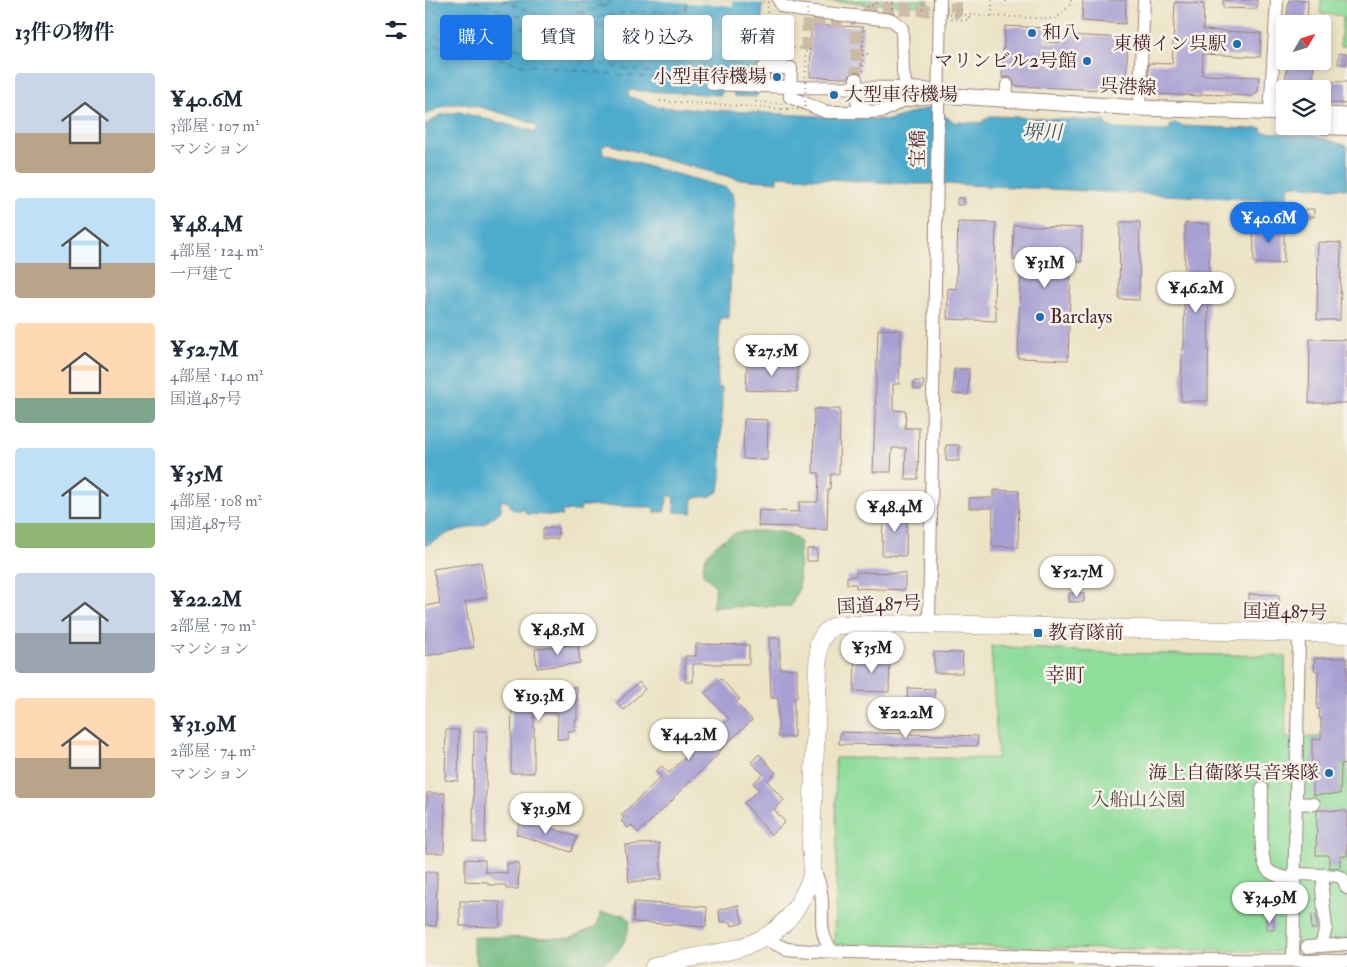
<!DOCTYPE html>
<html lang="ja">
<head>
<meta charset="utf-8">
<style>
  body { margin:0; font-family:"IM FELL Double Pica","Noto Serif JP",serif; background:#f6f6f7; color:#1f2937; height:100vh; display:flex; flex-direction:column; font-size:19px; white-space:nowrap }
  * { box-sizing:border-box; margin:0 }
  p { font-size:16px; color:#747a83 }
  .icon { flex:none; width:28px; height:28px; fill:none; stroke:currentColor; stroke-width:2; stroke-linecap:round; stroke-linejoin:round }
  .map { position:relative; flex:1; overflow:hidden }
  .details { display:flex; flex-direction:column; background:#fff; width:425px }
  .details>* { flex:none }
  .banner { position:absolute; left:15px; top:15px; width:475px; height:45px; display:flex; gap:10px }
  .needle { width:32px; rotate:51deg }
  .buttons { position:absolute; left:851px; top:15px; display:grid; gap:10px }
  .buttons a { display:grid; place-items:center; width:55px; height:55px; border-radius:5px; background:#fff; box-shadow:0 2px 8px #0003; font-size:25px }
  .price { position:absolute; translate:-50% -42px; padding:0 11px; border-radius:18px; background:#fff; color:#222; font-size:16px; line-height:32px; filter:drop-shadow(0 1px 2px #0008) }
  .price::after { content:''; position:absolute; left:50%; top:30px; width:15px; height:11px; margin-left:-8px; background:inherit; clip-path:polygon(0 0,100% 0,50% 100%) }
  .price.on { background:#1a73e8; color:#fff }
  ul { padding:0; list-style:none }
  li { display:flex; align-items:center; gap:15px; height:125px; padding:0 15px }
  li span { display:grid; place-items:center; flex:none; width:140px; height:100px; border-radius:5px; color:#555 }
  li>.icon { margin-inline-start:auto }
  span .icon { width:60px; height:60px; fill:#fffc; stroke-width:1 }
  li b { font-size:21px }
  h2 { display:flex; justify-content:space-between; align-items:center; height:60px; padding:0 15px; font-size:21px }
  .pill { padding:0 18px; border-radius:5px; background:#fff; box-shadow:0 2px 8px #0003; font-size:18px; line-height:45px }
  .pill.on { background:#1a73e8; color:#fff }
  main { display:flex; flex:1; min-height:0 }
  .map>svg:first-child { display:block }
  .green { fill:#8fdd9b; stroke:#6c7e63 }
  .forest { fill:#73bc83; stroke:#5e6e57 }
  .water { fill:#4dabcc; stroke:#4c657c }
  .pier { fill:#ece3c5 }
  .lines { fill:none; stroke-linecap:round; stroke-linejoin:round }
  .ferry { stroke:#4b576b; stroke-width:1; stroke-dasharray:6 5; stroke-linecap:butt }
  .building { fill:#a8a0d3 }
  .minor-tunnel { stroke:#ccbca6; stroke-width:12; stroke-dasharray:12 6; stroke-linecap:butt }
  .minor-casing { stroke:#9b8178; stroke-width:14 }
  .major-casing { stroke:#9b8178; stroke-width:17 }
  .highway-casing { stroke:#9b8178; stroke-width:19 }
  .path { stroke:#9b8178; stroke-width:2; stroke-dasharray:1 4; stroke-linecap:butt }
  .minor { stroke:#fff; stroke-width:12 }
  .major { stroke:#fff; stroke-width:15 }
  .highway { stroke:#fff; stroke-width:18 }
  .path-bridge { stroke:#9b8178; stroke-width:2; stroke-dasharray:1 4; stroke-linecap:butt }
  .poi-dot { fill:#1f6fb2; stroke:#f7f3e8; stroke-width:2 }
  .labels { text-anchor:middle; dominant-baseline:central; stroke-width:5; stroke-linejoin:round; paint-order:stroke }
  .poi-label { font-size:19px; fill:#4a1f2b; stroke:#f7f3e8; text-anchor:start }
  .street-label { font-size:19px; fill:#4a1f2b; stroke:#f7f3e8 }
  .park-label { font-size:19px; fill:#5b4e47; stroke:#f7f3e8 }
  .water-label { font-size:20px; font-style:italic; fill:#4b576b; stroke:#f7f3e8 }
  .neighbourhood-label { font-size:20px; fill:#4a1f2b; stroke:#f7f3e8 }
</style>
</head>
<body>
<main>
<section class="details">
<h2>13件の物件<svg class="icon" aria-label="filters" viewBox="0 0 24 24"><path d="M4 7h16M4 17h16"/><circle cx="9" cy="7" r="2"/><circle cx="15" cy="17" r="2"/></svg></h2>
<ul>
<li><span style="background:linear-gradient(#c9d6e8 60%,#b9a48a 0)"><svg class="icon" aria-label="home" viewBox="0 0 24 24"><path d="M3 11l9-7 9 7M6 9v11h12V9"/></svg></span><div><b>¥40.6M</b><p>3部屋 · 107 m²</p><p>マンション</p></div></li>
<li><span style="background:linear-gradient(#bfe0f5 65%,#b9a48a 0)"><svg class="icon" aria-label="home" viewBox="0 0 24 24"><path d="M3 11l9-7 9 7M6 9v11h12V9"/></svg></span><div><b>¥48.4M</b><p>4部屋 · 124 m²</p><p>一戸建て</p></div></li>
<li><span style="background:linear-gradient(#ffd9b3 75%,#7fa58c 0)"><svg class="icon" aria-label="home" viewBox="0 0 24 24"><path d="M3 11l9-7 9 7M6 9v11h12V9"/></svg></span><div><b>¥52.7M</b><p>4部屋 · 140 m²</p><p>国道487号</p></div></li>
<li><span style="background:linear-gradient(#bfe0f5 75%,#8fb573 0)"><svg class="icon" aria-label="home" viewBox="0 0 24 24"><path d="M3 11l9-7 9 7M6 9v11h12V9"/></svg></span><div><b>¥35M</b><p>4部屋 · 108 m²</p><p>国道487号</p></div></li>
<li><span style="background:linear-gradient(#c9d6e8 60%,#9aa5b1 0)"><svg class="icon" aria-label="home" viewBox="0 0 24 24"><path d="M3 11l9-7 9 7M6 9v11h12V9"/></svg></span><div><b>¥22.2M</b><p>2部屋 · 70 m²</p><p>マンション</p></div></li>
<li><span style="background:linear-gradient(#ffd9b3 60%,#b9a48a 0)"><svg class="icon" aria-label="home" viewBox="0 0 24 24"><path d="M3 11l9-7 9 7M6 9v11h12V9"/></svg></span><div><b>¥31.9M</b><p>2部屋 · 74 m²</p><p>マンション</p></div></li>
</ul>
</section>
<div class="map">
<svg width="922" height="967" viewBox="0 0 922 967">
  <rect width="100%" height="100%" fill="#f7f3e8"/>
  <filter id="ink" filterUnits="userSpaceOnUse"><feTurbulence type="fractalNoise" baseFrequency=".02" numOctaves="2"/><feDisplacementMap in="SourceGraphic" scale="10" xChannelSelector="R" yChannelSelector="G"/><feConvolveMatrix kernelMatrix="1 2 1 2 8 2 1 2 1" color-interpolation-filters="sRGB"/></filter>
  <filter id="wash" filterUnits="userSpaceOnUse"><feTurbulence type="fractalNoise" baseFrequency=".0096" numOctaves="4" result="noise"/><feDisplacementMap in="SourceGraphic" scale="20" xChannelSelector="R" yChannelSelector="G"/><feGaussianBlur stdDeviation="1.12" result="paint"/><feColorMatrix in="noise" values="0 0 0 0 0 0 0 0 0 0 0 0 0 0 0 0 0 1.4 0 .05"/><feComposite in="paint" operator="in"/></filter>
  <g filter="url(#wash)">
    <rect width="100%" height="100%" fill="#ece3c5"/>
    <path class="green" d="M383,0H504L502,6L385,1Z
      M896,0H922V46H915L918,16L895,13Z
      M566,646L686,653L860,656L861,738L922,736V953L409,944L412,856L410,758H573Z"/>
    <path class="forest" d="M313,532C331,532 366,526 375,543L374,588L366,606L287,607L291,587L278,574C276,551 295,541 313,532Z
      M175,913L200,915L205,920C203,939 195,954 177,963C172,965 168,967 162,967C154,967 147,963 139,964C110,967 82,967 53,967L48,948L47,937L144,938L168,928L173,923Z"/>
    <path class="water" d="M0,0H338L332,97L309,96V91L297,90L296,95L204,90L203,96L233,107L464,120L506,107L529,122L555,123L565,116H571L673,121L678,120L681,122L680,125L691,129L738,131L745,129V126L750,123L757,126L826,129L831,128H836L837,132L878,135L880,133L922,146V189L864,185L862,201L524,184H487L352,176V182L312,179L183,144L177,147V149L179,154L302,188L309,196L304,318H295L292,388H297L296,477L294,491L286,496L268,498L267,513L250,512L248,496H243L239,512H230L229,507L156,506L155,511H136L138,516L101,514L100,510H88L83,502L76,500V511L59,524L26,532L0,546V125L15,115L34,112L108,131H111L113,128L110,124C90,118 49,102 29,104C18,105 10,110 0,115Z"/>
    <path class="pier" d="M226,0H280V4Z
      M281,0H338V4L308,1V6L281,4Z"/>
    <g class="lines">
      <path class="ferry" d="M49,0C80,13 113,26 147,17C164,13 179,6 195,0
        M77,0L114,15H142L186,2
        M0,6L83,47L282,83
        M0,32L92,64L274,83
        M0,51L27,39L198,13L260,11L262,2L255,46L229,58L166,21L149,0"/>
    </g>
    <g id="blocks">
      <path class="building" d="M658,0H701L700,24L657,21Z
        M798,0H832V9L798,8Z
        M864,0H883L882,24H866L867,18L862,16Z
        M750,2L779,4L778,30L836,33L835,57L778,54L777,75L834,77L833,91L827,96L776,94V96L731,94L723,87L724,63L747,64Z
        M386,25L438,27L436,73L431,71L427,72L423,78L385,77Z
        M580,26L621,28L620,42L640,43L641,35L703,38L701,91L590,86L589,81L586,78L582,77L577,78Z
        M914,53L922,54V64H913Z
        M862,61H889L888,81L922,82V104L898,102V89H860Z
        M532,198H539V205H532Z
        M881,209H889V217H880Z
        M533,222L571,223L569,306H571V321L522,319L523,288L531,289Z
        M695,222H715L714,300L694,299Z
        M760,223L784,224L783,401H756L757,349H759Z
        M589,225L657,228L656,262H646L643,360L593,358L596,260H588Z
        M828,226H859V263H829Z
        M893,242L916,243L915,320H892Z
        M453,329L476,330L474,384H468V410L481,411L480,428H494L493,479H480L481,448H467L466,472H448Z
        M885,339L922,340V403H884Z
        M322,362L372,364V392L321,390Z
        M529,369H544L543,395L528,394Z
        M489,381H499L498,389H489Z
        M389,409H415L414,474H406L405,489H403L402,530L374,529V527L333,526L334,510L374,512V502H393L394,473H388Z
        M319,419L343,420L342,460L318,459Z
        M521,445H534V461H521Z
        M568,490L594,491L593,547L567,546L568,508H544V498H568Z
        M458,510L482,511L481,556L457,555Z
        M118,528H133V539H118Z
        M382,549H392V561H382Z
        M56,562L62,597L40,602L49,647L0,656V606L15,603L8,569Z
        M431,572L480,573V590L431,588V584H422V576H431Z
        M644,593H659V602H644Z
        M824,594L854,595V607H824Z
        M344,638H355V669H372V698H369V737H353V698H346Z
        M153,644L155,663L112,668L110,649Z
        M271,644L324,645V664H268V682H260V656H271Z
        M509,652L538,653L537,673H509Z
        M430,655L465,657L464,692L429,691Z
        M890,658H922V763L916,764L915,794L888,795V781H891L892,763H887V739H896V718H894L895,709H892L893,671L889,670Z
        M296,679L315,699L311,703L327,720L292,753L294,754L248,798L249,799L213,833L206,825L203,828L196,821L199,818L196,815L236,777L231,771L237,766L244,773L273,745L266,738L272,732L281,740L304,719L280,693Z
        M214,682L220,689L199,710L192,703Z
        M133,687H152V720H150V731H143V739H132L133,713H109V773H86L87,691L133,692Z
        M483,688L510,689L509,701L482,700Z
        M21,730H34L33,781L20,780Z
        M49,731H62L60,843L48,842Z
        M415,732L553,736L552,746L414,744Z
        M334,754L351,773L342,781L359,800L349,809L360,822L346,835L319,803L334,790L328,783L338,774L326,762Z
        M2,793H20L19,853H1Z
        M895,810L922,811V856H915V868L904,867V855H891L892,811Z
        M97,818L152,837L146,852L91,834Z
        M234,843L237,879L204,882L200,845Z
        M40,859L60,860V872L82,873V863H94L93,889H81V885H63V882L40,881Z
        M0,872H12L11,926L0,925Z
        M35,901L75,902V927L35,926Z
        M209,902L282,907L281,927L208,922Z
        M313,905L318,923L307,926L306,922H295L294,910Z
        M887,914L891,915L892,929H886Z
        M841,918H849V930H841Z"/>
    </g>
  </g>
  <g filter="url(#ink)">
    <use href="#blocks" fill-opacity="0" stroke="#9b8178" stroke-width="1"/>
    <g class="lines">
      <path class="minor-tunnel" d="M381,50L383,19L423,21L450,8L531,12V0
        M431,79L432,27"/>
      <defs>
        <path id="minor" d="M354,0L357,6L371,10L467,20L477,28L478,72L481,86L484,88L501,89L514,95
          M431,79L432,102L444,112L458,111L477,101L514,95
          M287,84L366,87L484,88
          M333,87L338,82V68H366L365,97L401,112H444
          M581,100L582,85
          M714,108L719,0
          M845,112L852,0
          M896,126L900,128L922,129
          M504,624L515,0
          M837,788C837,805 833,860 843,870C850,877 860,877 869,879
          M870,803L889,804
          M389,869C392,876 395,884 396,892C400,915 391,930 407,951
          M869,874C876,874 913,875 916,877C919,879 920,884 922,888
          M339,939L362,949L386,951L689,959L922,961
          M896,945L901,928L897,890L899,876
          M882,947L922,944
          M868,960L874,633"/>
        <path id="major" d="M514,95L714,108L860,113
          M898,115L922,116"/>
        <path id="highway" d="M229,967C281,949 342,959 374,903C387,880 390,876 386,849L394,643C399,634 402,629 412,625L504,624L922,634"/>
      </defs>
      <use href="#minor" class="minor-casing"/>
      <use href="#major" class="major-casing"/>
      <use href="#highway" class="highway-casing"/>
      <path class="path" d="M338,1L343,2L339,47L386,49
        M581,2V0
        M438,6V4H441
        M442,7L454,2L468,3
        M467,9L468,0
        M498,10V0
        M531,10H537V14
        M525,14L631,19L646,4V0
        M567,16V0
        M526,19L544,20V15
        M437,54H444
        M438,71L439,29
        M235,101L330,107L331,102L357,104
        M330,107L357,109"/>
      <use href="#minor" class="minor"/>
      <use href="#major" class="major"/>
      <use href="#highway" class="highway"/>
      <path class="path-bridge" d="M382,9L383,19
        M357,109H380L381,50H386"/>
    </g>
  </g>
  <g class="poi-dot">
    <circle cx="607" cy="33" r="5"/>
    <circle cx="812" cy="44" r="5"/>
    <circle cx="662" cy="61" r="5"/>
    <circle cx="352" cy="77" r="5"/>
    <circle cx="409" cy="95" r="5"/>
    <circle cx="615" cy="317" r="5"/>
    <rect x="608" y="628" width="10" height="10" rx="2.5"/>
    <circle cx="904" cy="773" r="5"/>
  </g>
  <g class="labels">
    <g class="poi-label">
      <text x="617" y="33">和八</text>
      <text x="802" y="44" text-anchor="end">東横イン呉駅</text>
      <text x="652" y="61" text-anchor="end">マリンビル2号館</text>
      <text x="342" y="77" text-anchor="end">小型車待機場</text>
      <text x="419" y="95">大型車待機場</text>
      <text x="625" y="317">Barclays</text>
      <text x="623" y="633">教育隊前</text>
      <text x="894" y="773" text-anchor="end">海上自衛隊呉音楽隊</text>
    </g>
    <g class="street-label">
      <text transform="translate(703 87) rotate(3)">呉港線</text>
      <text transform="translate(493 149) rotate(-89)">宝橋</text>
      <text transform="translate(454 605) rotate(-3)">国道487号</text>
      <text transform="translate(860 612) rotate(1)">国道487号</text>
    </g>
    <g class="park-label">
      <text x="713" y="800">入船山公園</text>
    </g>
    <g class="water-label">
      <text x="617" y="132">堺川</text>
    </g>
    <g class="neighbourhood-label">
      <text x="640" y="675">幸町</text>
    </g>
  </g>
</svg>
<div class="buttons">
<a><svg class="needle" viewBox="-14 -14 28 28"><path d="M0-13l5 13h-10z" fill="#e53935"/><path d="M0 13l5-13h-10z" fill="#747a83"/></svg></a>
<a><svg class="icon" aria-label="layers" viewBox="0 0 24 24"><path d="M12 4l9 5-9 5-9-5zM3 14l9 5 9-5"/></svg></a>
</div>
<b class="price on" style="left:844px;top:244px">¥40.6M</b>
<b class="price" style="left:620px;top:289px">¥31M</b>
<b class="price" style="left:771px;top:314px">¥46.2M</b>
<b class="price" style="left:347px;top:377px">¥27.5M</b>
<b class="price" style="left:470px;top:533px">¥48.4M</b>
<b class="price" style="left:652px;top:598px">¥52.7M</b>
<b class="price" style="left:133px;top:656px">¥48.5M</b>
<b class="price" style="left:447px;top:674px">¥35M</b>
<b class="price" style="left:114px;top:722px">¥19.3M</b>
<b class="price" style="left:481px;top:739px">¥22.2M</b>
<b class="price" style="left:264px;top:761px">¥44.2M</b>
<b class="price" style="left:121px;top:835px">¥31.9M</b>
<b class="price" style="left:845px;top:924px">¥34.9M</b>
<div class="banner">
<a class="pill on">購入</a>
<a class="pill">賃貸</a>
<a class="pill">絞り込み</a>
<a class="pill">新着</a>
</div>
</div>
</main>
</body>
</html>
